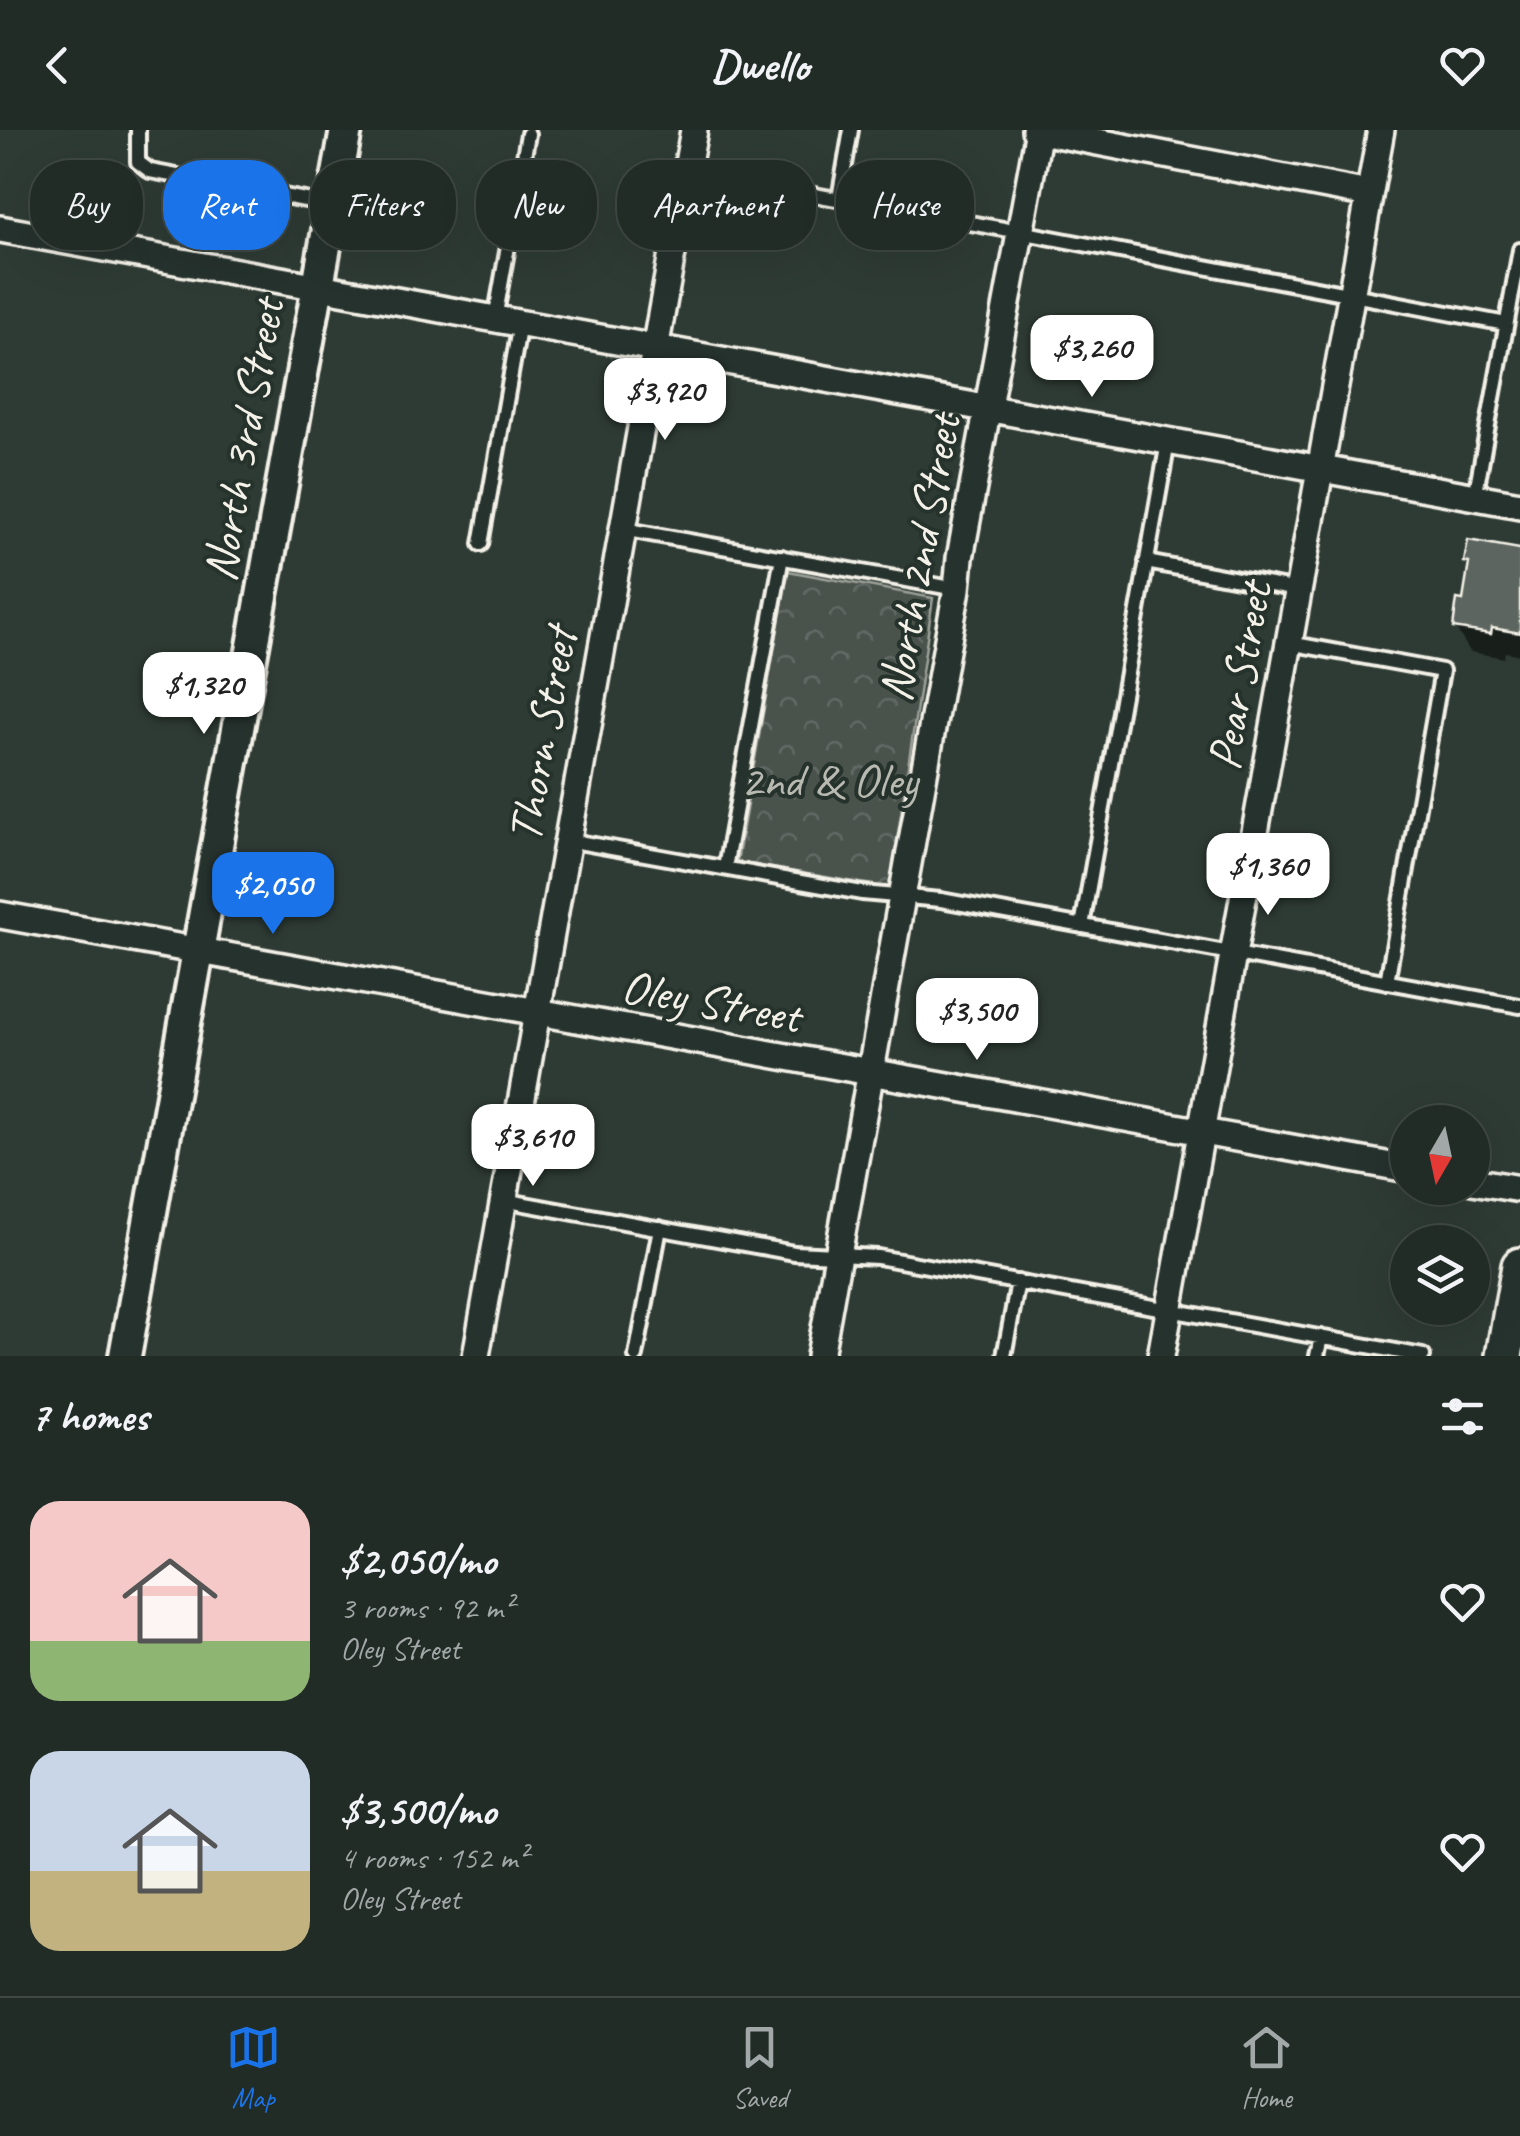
<!DOCTYPE html>
<html lang="en">
<head>
<meta charset="utf-8">
<style>
  body { margin:0; font-family:Caveat,sans-serif; background:#2a342f; color:#f1f3f6; height:100vh; display:flex; flex-direction:column; font-size:38px; white-space:nowrap }
  * { box-sizing:border-box; margin:0 }
  p { font-size:32px; color:#a2a7a7 }
  .icon { flex:none; width:55px; height:55px; fill:none; stroke:currentColor; stroke-width:2; stroke-linecap:round; stroke-linejoin:round }
  .map { position:relative; height:1226px; overflow:hidden }
  .details { display:flex; flex-direction:column; background:#222c27; flex:1 }
  .details>* { flex:none }
  .top-card { position:absolute; left:30px; top:30px; width:1000px; height:90px; display:flex; gap:20px }
  .needle { width:65px; rotate:189deg }
  .buttons { position:absolute; left:1390px; top:975px; display:grid; gap:20px }
  .buttons a { display:grid; place-items:center; width:100px; height:100px; border-radius:50%; background:#222c27; box-shadow:0 10px 40px #0002,0 0 0 2px #3f4844; font-size:50px }
  .price { position:absolute; translate:-50% -85px; padding:0 22px; border-radius:20px; background:#fff; color:#222; font-size:32px; line-height:65px; filter:drop-shadow(0 2px 5px #0008) }
  .price::after { content:''; position:absolute; left:50%; top:60px; width:30px; height:22px; margin-left:-15px; background:inherit; clip-path:polygon(0 0,100% 0,50% 100%) }
  .price.on { background:#1a73e8; color:#fff }
  ul { padding:0; list-style:none }
  li { display:flex; align-items:center; gap:30px; height:250px; padding:0 30px }
  li span { display:grid; place-items:center; flex:none; width:280px; height:200px; border-radius:30px; color:#555 }
  li>.icon { margin-inline-start:auto }
  span .icon { width:120px; height:120px; fill:#fffc; stroke-width:1 }
  li b { font-size:42px }
  h2 { display:flex; justify-content:space-between; align-items:center; height:120px; padding:0 30px; font-size:42px }
  .pill { padding:0 35px; border-radius:40px; background:#222c27; box-shadow:0 10px 40px #0002,0 0 0 2px #3f4844; font-size:35px; line-height:90px }
  .pill.on { background:#1a73e8; color:#fff }
  header { display:flex; justify-content:space-between; align-items:center; height:130px; padding:0 30px; background:#222c27; font-size:45px; font-weight:600 }
  .tab-bar { display:flex; justify-content:space-around; align-items:center; height:140px; border-top:2px solid #3f4844; background:#222c27; font-size:28px; color:#a2a7a7 }
  .tab-bar a { display:grid; justify-items:center; gap:5px }
  .tab-bar .on { color:#1a73e8 }
  .map>svg:first-child { display:block }
  .park { fill:url(#park-crowns); stroke:#9ea29a; stroke-width:2.5 }
  .shadow { fill:#0007 }
  .building { fill:#5c655e; stroke:#f4f1e8; stroke-width:2.5 }
  .lines { fill:none; stroke-linecap:round; stroke-linejoin:round }
  .service-casing { stroke:#f4f1e8; stroke-width:20 }
  .minor-casing { stroke:#f4f1e8; stroke-width:32 }
  .tertiary-casing { stroke:#f4f1e8; stroke-width:38 }
  .secondary-casing { stroke:#f4f1e8; stroke-width:42 }
  .service { stroke:#26332d; stroke-width:12 }
  .minor { stroke:#26332d; stroke-width:25 }
  .tertiary { stroke:#26332d; stroke-width:30 }
  .secondary { stroke:#26332d; stroke-width:35 }
  .labels { text-anchor:middle; dominant-baseline:central; stroke-width:8; stroke-linejoin:round; paint-order:stroke }
  .street-label { font-size:48px; fill:#f4f1e8; stroke:#26332d }
  .park-label { font-size:48px; fill:#b8b9b1; stroke:#26332d }
</style>
</head>
<body>
<header><svg class="icon" aria-label="back" viewBox="0 0 24 24"><path d="M15 5l-7 7 7 7"/></svg>Dwello<svg class="icon" aria-label="heart" viewBox="0 0 24 24"><path d="M12 20l-8-8c-3-5 5-10 8-4 3-6 11-1 8 4z"/></svg></header>
<div class="map">
<svg width="1520" height="1226" viewBox="0 0 1520 1226">
  <defs>
    <pattern id="park-crowns" width="20" height="18" patternUnits="userSpaceOnUse" patternTransform="scale(2.5)"><rect width="20" height="18" fill="#48524c"/><path d="M2 6a3 3 0 1 1 6 0M12 15a3 3 0 1 1 6 0" fill="none" stroke="#636b66"/></pattern>
  </defs>
  <rect width="100%" height="100%" fill="#2e3b34"/>
  <filter id="ink" filterUnits="userSpaceOnUse"><feTurbulence type="fractalNoise" baseFrequency=".01" numOctaves="2"/><feDisplacementMap in="SourceGraphic" scale="20" xChannelSelector="R" yChannelSelector="G"/><feConvolveMatrix kernelMatrix="1 2 1 2 8 2 1 2 1" color-interpolation-filters="sRGB"/></filter>
  <g filter="url(#ink)">
    <path class="park" d="M788,441L933,468L890,758L737,732Z"/>
    <path class="shadow" d="M1520,422V525L1505,522L1504,528L1470,522L1455,497L1465,473L1470,439L1467,432Z"/>
    <path class="building" d="M1468,410L1520,419V503L1492,498L1491,504L1453,498L1457,469L1463,470L1469,433L1464,432Z"/>
    <g class="lines">
      <defs>
        <path id="service" d="M138,0V32L150,41L332,75
          M686,42L1020,102L1506,194
          M839,69L851,0
          M495,189L528,4
          M1475,367L1520,120
          M622,399L957,459
          M481,414L520,193
          M1146,432L1298,460
          M1289,513L1442,541L1387,852
          M567,710L862,763L941,770L1520,876
          M725,738L782,427
          M1082,796L1168,312
          M503,1070L794,1123L878,1127L1423,1226
          M636,1226L660,1098
          M1004,1226L1018,1152
          M1317,1226L1321,1207"/>
        <path id="minor" d="M1035,0L1369,64
          M0,99L1520,375
          M0,785L1408,1039
          M1472,1051L1520,1059
          M476,1226L694,0
          M820,1226L957,459L960,428L1039,0
          M1161,1226L1381,0"/>
        <path id="tertiary" d="M125,1226L346,0"/>
        <path id="secondary" d="M1504,1226L1520,1136"/>
      </defs>
      <use href="#service" class="service-casing"/>
      <use href="#minor" class="minor-casing"/>
      <use href="#tertiary" class="tertiary-casing"/>
      <use href="#secondary" class="secondary-casing"/>
      <use href="#service" class="service"/>
      <use href="#minor" class="minor"/>
      <use href="#tertiary" class="tertiary"/>
      <use href="#secondary" class="secondary"/>
    </g>
  </g>
  <g class="labels">
    <g class="street-label">
      <text transform="translate(243 310) rotate(-80)">North 3rd Street</text>
      <text transform="translate(919 428) rotate(-80)">North 2nd Street</text>
      <text transform="translate(1239 546) rotate(-80)">Pear Street</text>
      <text transform="translate(542 605) rotate(-80)">Thorn Street</text>
      <text transform="translate(711 871) rotate(10)">Oley Street</text>
    </g>
    <g class="park-label">
      <text x="829" y="650">2nd &amp; Oley</text>
    </g>
  </g>
</svg>
<div class="buttons">
<a><svg class="needle" viewBox="-14 -14 28 28"><path d="M0-13l5 13h-10z" fill="#e53935"/><path d="M0 13l5-13h-10z" fill="#a2a7a7"/></svg></a>
<a><svg class="icon" aria-label="layers" viewBox="0 0 24 24"><path d="M12 4l9 5-9 5-9-5zM3 14l9 5 9-5"/></svg></a>
</div>
<b class="price" style="left:1092px;top:270px">$3,260</b>
<b class="price" style="left:665px;top:313px">$3,920</b>
<b class="price" style="left:204px;top:607px">$1,320</b>
<b class="price" style="left:1268px;top:788px">$1,360</b>
<b class="price on" style="left:273px;top:807px">$2,050</b>
<b class="price" style="left:977px;top:933px">$3,500</b>
<b class="price" style="left:533px;top:1059px">$3,610</b>
<div class="top-card">
<a class="pill">Buy</a>
<a class="pill on">Rent</a>
<a class="pill">Filters</a>
<a class="pill">New</a>
<a class="pill">Apartment</a>
<a class="pill">House</a>
</div>
</div>
<section class="details">
<h2>7 homes<svg class="icon" aria-label="filters" viewBox="0 0 24 24"><path d="M4 7h16M4 17h16"/><circle cx="9" cy="7" r="2"/><circle cx="15" cy="17" r="2"/></svg></h2>
<ul>
<li><span style="background:linear-gradient(#f6c9c9 70%,#8fb573 0)"><svg class="icon" aria-label="home" viewBox="0 0 24 24"><path d="M3 11l9-7 9 7M6 9v11h12V9"/></svg></span><div><b>$2,050/mo</b><p>3 rooms · 92 m²</p><p>Oley Street</p></div><svg class="icon" aria-label="heart" viewBox="0 0 24 24"><path d="M12 20l-8-8c-3-5 5-10 8-4 3-6 11-1 8 4z"/></svg></li>
<li><span style="background:linear-gradient(#c9d6e8 60%,#c2b280 0)"><svg class="icon" aria-label="home" viewBox="0 0 24 24"><path d="M3 11l9-7 9 7M6 9v11h12V9"/></svg></span><div><b>$3,500/mo</b><p>4 rooms · 152 m²</p><p>Oley Street</p></div><svg class="icon" aria-label="heart" viewBox="0 0 24 24"><path d="M12 20l-8-8c-3-5 5-10 8-4 3-6 11-1 8 4z"/></svg></li>
</ul>
</section>
<nav class="tab-bar">
<a class="on"><svg class="icon" aria-label="map" viewBox="0 0 24 24"><path d="M3 6l6-2 6 2 6-2v14l-6 2-6-2-6 2zM9 4v14M15 6v14"/></svg>Map</a>
<a><svg class="icon" aria-label="saved" viewBox="0 0 24 24"><path d="M7 4h10v16l-5-4-5 4z"/></svg>Saved</a>
<a><svg class="icon" aria-label="home" viewBox="0 0 24 24"><path d="M3 11l9-7 9 7M6 9v11h12V9"/></svg>Home</a>
</nav>
</body>
</html>
